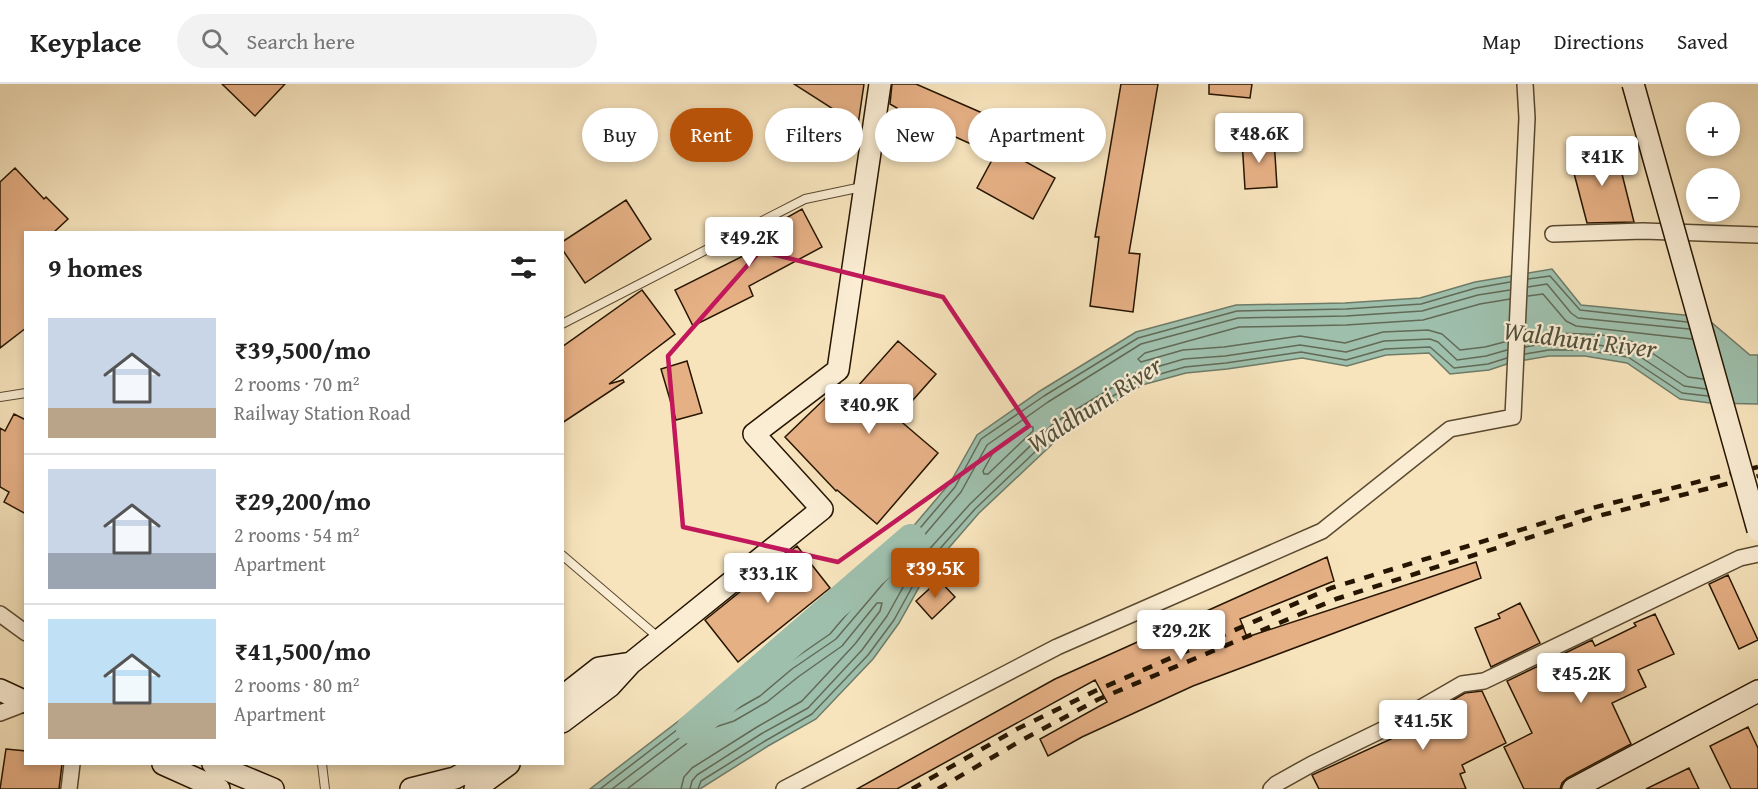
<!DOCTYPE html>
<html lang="en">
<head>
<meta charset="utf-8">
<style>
  body { margin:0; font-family:"Gentium Book Plus",serif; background:#f2f2f2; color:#222; height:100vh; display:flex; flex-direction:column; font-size:22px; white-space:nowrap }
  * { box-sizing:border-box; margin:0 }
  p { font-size:20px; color:#767676 }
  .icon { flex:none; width:33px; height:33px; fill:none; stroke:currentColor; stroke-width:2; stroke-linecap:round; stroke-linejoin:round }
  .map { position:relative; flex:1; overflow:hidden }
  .sheet { position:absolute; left:24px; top:147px; width:540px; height:534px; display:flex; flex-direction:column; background:#fff; border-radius:0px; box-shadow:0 3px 9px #0003 }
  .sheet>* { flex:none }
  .banner { position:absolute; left:582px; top:24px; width:570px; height:54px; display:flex; gap:12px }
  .tools { position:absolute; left:1686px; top:18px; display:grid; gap:12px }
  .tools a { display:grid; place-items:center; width:54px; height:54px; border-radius:50%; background:#fff; box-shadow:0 3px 9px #0003; font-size:30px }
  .price { position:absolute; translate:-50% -51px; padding:0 14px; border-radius:6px; background:#fff; color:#222; font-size:20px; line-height:39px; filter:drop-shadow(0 2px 3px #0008) }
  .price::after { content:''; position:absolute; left:50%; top:36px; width:18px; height:14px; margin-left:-9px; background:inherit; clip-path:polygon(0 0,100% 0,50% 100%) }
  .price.on { background:#b45309; color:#fff }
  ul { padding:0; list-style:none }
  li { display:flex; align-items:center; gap:18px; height:150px; padding:0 24px }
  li+li { border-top:2px solid #e0e0e0 }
  li span { display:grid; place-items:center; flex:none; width:168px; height:120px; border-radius:0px; color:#555 }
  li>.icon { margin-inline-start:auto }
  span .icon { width:72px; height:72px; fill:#fffc; stroke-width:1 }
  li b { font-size:26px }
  h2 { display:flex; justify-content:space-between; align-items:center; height:72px; padding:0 24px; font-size:26px }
  .pill { padding:0 21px; border-radius:27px; background:#fff; box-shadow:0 3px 9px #0003; font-size:21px; line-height:54px }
  .pill.on { background:#b45309; color:#fff }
  header { display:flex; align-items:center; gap:36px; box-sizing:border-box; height:84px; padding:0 30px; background:#fff; border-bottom:2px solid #e0e0e0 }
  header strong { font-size:28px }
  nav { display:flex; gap:33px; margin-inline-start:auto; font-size:21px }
  .search { width:420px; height:54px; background:#f2f2f2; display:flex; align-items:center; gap:15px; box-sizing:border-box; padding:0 21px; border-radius:33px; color:#767676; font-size:22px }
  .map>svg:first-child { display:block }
  .water { fill:#9ebfac; stroke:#6e7b67; stroke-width:1.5 }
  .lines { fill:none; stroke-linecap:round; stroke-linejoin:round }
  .shore { stroke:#626a56; stroke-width:1.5 }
  .river { stroke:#9ebfac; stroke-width:30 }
  .building { fill:#e6b085; stroke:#261500; stroke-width:1.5 }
  .lane-casing { stroke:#5a492f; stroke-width:10 }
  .street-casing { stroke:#5a492f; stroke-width:18 }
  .secondary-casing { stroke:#261500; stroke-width:24 }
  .lane { stroke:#faedd4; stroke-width:8 }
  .street { stroke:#faedd4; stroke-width:15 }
  .secondary { stroke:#faedd4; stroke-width:21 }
  .rail { stroke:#261500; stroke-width:4.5; stroke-dasharray:10 10; stroke-linecap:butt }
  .secondary-bridge-casing { stroke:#261500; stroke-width:24; stroke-linecap:butt }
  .secondary-bridge { stroke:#faedd4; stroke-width:21 }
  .marked { fill:none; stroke:#c2185b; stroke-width:4.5; stroke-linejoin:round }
  .labels { text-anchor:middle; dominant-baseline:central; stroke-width:4.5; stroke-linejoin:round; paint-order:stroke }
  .water-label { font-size:26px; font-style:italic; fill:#50503c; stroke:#faedd4 }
</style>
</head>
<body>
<header>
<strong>Keyplace</strong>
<div class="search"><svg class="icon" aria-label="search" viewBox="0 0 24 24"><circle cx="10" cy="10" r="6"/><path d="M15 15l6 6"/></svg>Search here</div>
<nav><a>Map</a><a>Directions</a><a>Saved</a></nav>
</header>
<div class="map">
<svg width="1758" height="705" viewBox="0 0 1758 705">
  <rect width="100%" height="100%" fill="#f7e4bd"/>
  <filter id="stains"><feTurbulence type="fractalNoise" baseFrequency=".00333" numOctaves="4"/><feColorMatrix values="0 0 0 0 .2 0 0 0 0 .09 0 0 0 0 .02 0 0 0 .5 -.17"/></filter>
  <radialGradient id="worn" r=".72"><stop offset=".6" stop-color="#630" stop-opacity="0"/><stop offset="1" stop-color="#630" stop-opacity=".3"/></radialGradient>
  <path class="water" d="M1552,185L1581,221L1705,233L1750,271H1758V320L1710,319L1680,315L1627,279L1585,272H1549L1513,278L1489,286L1450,290L1429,269L1386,271L1347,282L1302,274L1227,285L1186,289L1142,301L1063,350L979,429L927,489L899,539L873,575L816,635L768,662L700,705H590L693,626L724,617L753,601L784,575L826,545L950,399L977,351L1040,307L1136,248L1236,221L1345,219L1420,214L1475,198Z"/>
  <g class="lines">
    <path class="shore" d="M1528,195L1550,192L1580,226L1687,238
      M1528,203L1547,200L1571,229L1578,234L1689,245
      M1528,212L1543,210L1566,237L1576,242L1692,255
      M1526,253C1555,248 1614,247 1640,261L1688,293L1703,295
      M1508,257L1485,263L1460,266L1442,250L1428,246L1383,248L1345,259L1300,252L1224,263L1183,266L1141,278L1138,275L1145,269L1239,243L1346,241L1423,236L1480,220L1510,215
      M1525,263L1549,259H1585L1630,266L1684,302L1706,305
      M1525,270L1549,266H1585L1628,273L1682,309L1708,312
      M1029,342L1033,343V347L988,390H984L983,387L994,367Z
      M600,705L695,632L727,623L756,606L788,579L830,550L955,403L981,355L1044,312L1138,254L1237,227L1346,225L1421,220L1476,204L1510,198
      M612,705L699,639L730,629L760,612L792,585L836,555L961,408L987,361L1048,318L1141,260L1238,234L1346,232L1422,227L1478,211L1510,206
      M627,705L703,647L734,637L767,618L798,593L842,562L877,519H882L880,527L855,560L802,617L757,643L692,684L684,693L681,705
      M690,705L692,697L697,691L761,650L808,624L862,566L887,532L916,480L970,420L1054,339L1136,289L1184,275L1225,272L1300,261L1346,268L1384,257L1430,255L1438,258L1457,276L1486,272L1507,266
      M698,705L701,697L765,657L812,630L868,571L894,536L922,485L975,425L1059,345L1139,296L1185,283L1226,279L1301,268L1346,276L1385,265L1430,263L1454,284L1488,280L1507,274"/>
    <path class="river" d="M691,645L911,455"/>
  </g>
  <path class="building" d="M222,0H285L255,32Z
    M794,0H864L858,41Z
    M892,0H916L996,35L982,65L940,46L926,72L886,50L887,43L897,24L890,20Z
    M1121,0H1158L1129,169L1140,170L1133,228L1090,222L1099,153H1095Z
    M1209,0H1252L1250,14L1209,10Z
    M1274,55L1277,103L1245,105L1242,56Z
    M1615,62L1634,138L1587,139L1570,74Z
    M999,63L1055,94L1033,135L977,104Z
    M15,84L44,115L46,113L68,135L54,148H26V244L0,264V98Z
    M626,116L651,155L585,199L562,165V158Z
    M802,125L822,163L749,202L753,212L693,242L675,206L753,167L747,156Z
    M642,206L675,250L609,300L623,296L624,298L562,339V263Z
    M898,257L936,290L897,334L938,369L877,440L837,406L836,407L785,353L840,300L850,311Z
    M687,277L702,329L676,336L661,285Z
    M14,330L26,336V430L4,418L9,408L0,403V344L5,347Z
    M797,462L830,504L738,578L705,536Z
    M1327,473L1334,497L1240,535L1247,553L1476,478L1481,494L1193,602L1082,653L1048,672L1040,655L1107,618L1095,596L897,705H857L1055,595Z
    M1728,491L1758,556L1739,565L1709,500Z
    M939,496L955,513L932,535L916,517Z
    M1520,519L1540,559L1491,583L1475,544L1500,534L1498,530Z
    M1655,530L1674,570L1638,586L1646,603L1612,619L1631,660L1567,694L1562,699L1560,705H1524L1504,663L1532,649L1507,597L1592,556L1595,562L1636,542L1634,539Z
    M1482,607L1506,659L1462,681L1465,688L1460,690L1466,705H1319L1312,691L1402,650L1400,647L1465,609Z
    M1748,643L1758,664V705H1731L1710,662Z
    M6,665L26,667V680H62L59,705H0Z
    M1689,684L1699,705H1646Z"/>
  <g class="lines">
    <defs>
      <path id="lane" d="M562,240L805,115L862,103
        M0,313L26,309
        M562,471L659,554
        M322,680L325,705"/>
      <path id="street" d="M1553,150L1643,147L1758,151
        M0,530L26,549
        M0,629L26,619
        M69,705L72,680
        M784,705L1057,563L1322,447L1450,345L1513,333L1527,34L1525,0
        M1271,705L1276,700L1312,680L1384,645L1462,600L1484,597L1740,474L1758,470"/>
      <path id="secondary" d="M0,606L26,618
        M562,613L599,584L631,579
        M562,638L610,602L631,579L822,425L754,350L838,286L880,0
        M163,680L219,705
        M213,680L273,705
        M411,705L455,694L480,680
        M475,705L509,680
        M1573,705L1758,607"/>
    </defs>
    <use href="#lane" class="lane-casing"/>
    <use href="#street" class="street-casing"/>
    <use href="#secondary" class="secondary-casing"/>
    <use href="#lane" class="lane"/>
    <use href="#street" class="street"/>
    <use href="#secondary" class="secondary"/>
    <path class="rail" d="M912,705L1017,645L1095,607L1331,504L1592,424L1758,383
      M938,705L1022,656L1099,615L1336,515L1594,433L1758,392"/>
    <defs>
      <path id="secondary-bridge" d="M1633,0L1758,446"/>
    </defs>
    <use href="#secondary-bridge" class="secondary-bridge-casing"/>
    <use href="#secondary-bridge" class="secondary-bridge"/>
  </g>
  <path class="marked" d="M760,167L943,213L1029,342L838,478L683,443L668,272Z"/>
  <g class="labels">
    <g class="water-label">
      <text transform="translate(1580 255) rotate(7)">Waldhuni River</text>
      <text transform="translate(1094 320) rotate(-33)">Waldhuni River</text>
    </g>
  </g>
  <rect width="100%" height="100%" filter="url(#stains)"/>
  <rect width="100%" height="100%" fill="url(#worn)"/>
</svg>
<div class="tools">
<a>+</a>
<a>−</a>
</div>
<b class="price" style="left:1259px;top:80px">₹48.6K</b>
<b class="price" style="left:1602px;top:103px">₹41K</b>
<b class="price" style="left:749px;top:184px">₹49.2K</b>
<b class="price" style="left:869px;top:351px">₹40.9K</b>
<b class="price on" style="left:935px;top:515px">₹39.5K</b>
<b class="price" style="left:768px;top:520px">₹33.1K</b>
<b class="price" style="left:1181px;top:577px">₹29.2K</b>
<b class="price" style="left:1581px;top:620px">₹45.2K</b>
<b class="price" style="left:1423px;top:667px">₹41.5K</b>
<div class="banner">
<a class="pill">Buy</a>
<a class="pill on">Rent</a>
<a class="pill">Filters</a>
<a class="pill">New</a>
<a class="pill">Apartment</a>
</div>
<section class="sheet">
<h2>9 homes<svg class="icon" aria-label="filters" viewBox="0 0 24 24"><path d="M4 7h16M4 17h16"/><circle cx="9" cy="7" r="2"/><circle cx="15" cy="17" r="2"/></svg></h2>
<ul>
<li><span style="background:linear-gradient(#c9d6e8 75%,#b9a48a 0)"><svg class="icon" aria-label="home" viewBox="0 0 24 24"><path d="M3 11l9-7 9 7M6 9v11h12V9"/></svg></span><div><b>₹39,500/mo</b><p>2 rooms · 70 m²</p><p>Railway Station Road</p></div></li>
<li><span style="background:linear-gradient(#c9d6e8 70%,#9aa5b1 0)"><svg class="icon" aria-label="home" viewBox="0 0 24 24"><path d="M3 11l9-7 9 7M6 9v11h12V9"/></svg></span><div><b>₹29,200/mo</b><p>2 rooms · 54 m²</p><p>Apartment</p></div></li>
<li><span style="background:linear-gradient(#bfe0f5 70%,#b9a48a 0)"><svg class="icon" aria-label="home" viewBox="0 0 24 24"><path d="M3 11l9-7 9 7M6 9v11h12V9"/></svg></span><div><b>₹41,500/mo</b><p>2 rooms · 80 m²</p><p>Apartment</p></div></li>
</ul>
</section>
</div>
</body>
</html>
